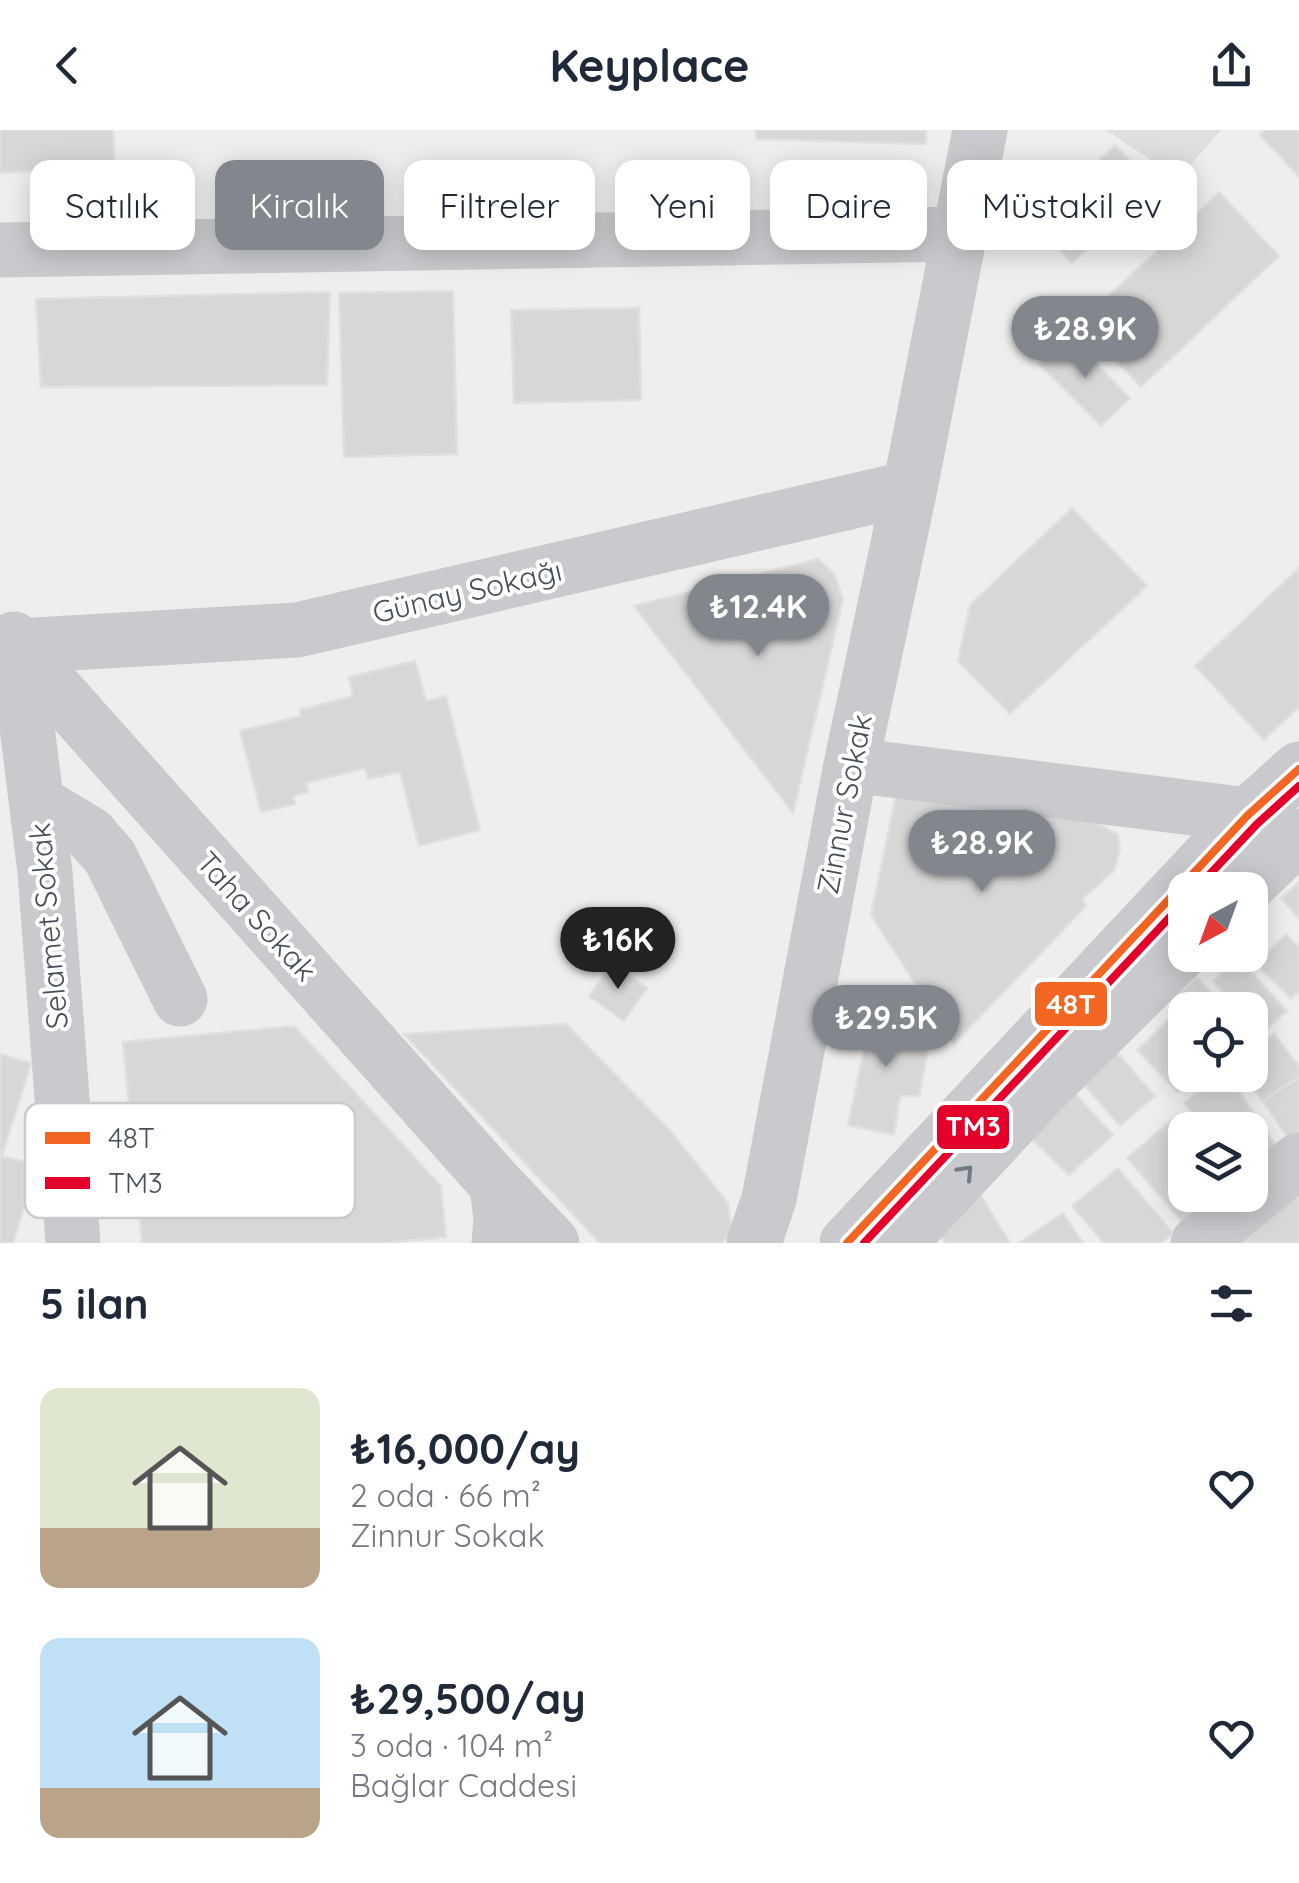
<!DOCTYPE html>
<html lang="tr">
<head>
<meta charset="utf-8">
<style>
  body { margin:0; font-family:Quicksand,sans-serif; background:#f2f2f3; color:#1f2937; height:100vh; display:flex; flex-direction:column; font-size:38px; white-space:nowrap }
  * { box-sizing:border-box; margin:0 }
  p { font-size:32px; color:#747a83 }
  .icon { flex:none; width:55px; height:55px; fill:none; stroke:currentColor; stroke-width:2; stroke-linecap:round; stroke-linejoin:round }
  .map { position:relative; height:1113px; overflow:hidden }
  .side { display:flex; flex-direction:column; background:#fff; flex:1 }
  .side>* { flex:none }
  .guide { position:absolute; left:30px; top:30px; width:1240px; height:90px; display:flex; gap:20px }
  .needle { width:65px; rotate:221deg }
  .buttons { position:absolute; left:1168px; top:742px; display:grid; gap:20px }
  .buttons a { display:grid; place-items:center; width:100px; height:100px; border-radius:20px; background:#fff; box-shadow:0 5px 25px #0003; font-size:50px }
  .price { position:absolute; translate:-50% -85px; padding:0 22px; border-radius:35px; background:#81878d; color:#fff; font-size:32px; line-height:65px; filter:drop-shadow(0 2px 5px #0008) }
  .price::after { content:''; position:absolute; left:50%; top:60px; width:30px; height:22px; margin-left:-15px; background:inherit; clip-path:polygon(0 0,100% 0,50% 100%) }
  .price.selected { background:#222; color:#fff }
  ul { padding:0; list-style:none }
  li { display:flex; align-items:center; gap:30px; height:250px; padding:0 40px }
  li span { display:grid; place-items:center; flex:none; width:280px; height:200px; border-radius:20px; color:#555 }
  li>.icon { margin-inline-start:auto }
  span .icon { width:120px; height:120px; fill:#fffc; stroke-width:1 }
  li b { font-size:42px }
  h2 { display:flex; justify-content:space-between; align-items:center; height:120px; padding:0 40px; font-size:42px }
  .pill { padding:0 35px; border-radius:20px; background:#fff; box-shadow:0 5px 25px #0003; font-size:35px; line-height:90px }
  .pill.selected { background:#81878d; color:#fff }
  header { display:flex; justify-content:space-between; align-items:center; height:130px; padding:0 40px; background:#fff; font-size:45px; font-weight:800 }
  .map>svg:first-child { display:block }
  .education { fill:#e0dfdf }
  .building { fill:#d7d7d8; stroke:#dfe0e1; stroke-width:2.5 }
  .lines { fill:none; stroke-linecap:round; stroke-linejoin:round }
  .minor { stroke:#c8cacd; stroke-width:55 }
  .bus-1-casing { stroke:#fff; stroke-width:15 }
  .bus-2-casing { stroke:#fff; stroke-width:15 }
  .bus-1 { stroke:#f26522; stroke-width:8 }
  .bus-2 { stroke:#e4002b; stroke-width:8 }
  .oneway { stroke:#747a82 }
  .labels { text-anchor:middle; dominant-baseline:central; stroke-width:8; stroke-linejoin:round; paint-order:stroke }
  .street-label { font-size:30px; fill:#464f59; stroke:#fff }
  .key { fill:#fff; stroke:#c8cacd; stroke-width:2.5 }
  .key-label { font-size:28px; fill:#464f59 }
  .line-badge { stroke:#fff; stroke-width:4 }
  .badge-label { font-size:28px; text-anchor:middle; font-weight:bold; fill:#fff }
</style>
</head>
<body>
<header><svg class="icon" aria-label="back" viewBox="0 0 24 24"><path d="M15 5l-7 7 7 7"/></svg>Keyplace<svg class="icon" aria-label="share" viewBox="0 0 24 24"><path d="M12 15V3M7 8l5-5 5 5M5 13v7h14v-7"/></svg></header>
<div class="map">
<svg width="1299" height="1113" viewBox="0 0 1299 1113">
  <rect width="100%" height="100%" fill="#eee"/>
  <path class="education" d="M1106,0H1221L1179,48Z"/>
  <path class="building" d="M0,0H113L115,35L0,43Z
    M756,0H926V14L756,9Z
    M1265,0H1299V47L1260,5Z
    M1115,15L1153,55L1072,133L1034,93Z
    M1219,62L1279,126L1141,257L1080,193Z
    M453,161L457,324L344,327L339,163Z
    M330,162L327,255L41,257L36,169Z
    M639,178L641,270L514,273L511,180Z
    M1069,205L1130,268L1101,296L1039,234Z
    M1072,378L1147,456L1010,584L958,531L970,475Z
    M818,429L834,443L843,469L793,683L634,476Z
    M1299,438V577L1264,610L1195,536Z
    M415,531L426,571L446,566L480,700L419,716L400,642L368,649L365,638L306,653L308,662L293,666L295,674L261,682L240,601L301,586L300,580L353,566L349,547Z
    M896,666L1078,682L1118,705L1120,719L1114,741L1082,769L1086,776L954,914L871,785Z
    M1299,752V789L1281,768Z
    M1286,804L1299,817V861L1291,869L1256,834Z
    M1238,828L1287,881L1261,904L1250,892V880H1239L1213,851Z
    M613,833L647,858L624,891L589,866Z
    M1197,847L1226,880H1185L1174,867Z
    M886,863L895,871L908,893L904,919H928L919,966H900L894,1005L848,995L871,885L878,864Z
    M1171,887L1185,902V945H1196L1178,962L1137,920Z
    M566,894L669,999L728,1073L732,1102L721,1113H600L404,904Z
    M294,896L441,1056L446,1107L383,1113H142L123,912Z
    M1274,904L1299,936V947L1263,971L1242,945H1250V922Z
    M1115,920L1155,966L1120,996L1080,950Z
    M0,924L31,933L2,1026L37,1035L13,1113H0Z
    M1218,945H1228L1279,1020L1250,1034V1000H1206L1184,973Z
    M1299,947V1008L1291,1013L1263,971Z
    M1065,952L1113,1005L1069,1045L1021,999Z
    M1174,988L1185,1001V1065H1214L1182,1092L1127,1028Z
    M1118,1038L1173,1103L1162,1113H1104L1072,1076Z
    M975,1056L1010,1113H945L936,1096Z
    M1299,1061V1113H1236Z
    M1063,1083L1083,1113H1019Z"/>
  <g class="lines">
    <path class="minor" d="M0,120L958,104
      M14,509L17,516L45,742L73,1113
      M17,516L297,500L910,358
      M17,516L497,1055
      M851,635L1248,685
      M37,672L90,704L110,727L180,869
      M1243,760L1299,706
      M499,1113L501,1089L497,1055L552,1113
      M754,1113L769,1069L851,635L910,358L980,0
      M847,1113L1248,685L1299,639
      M899,1113L1042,960L1185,818
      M1198,1113L1299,1030"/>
    <defs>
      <path id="bus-1" d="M847,1113L1248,685L1299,639"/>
      <path id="bus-2" d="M1195,760L1257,694L1299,656
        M864,1113L1185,771"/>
    </defs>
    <use href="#bus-1" class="bus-1-casing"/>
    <use href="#bus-2" class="bus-2-casing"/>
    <use href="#bus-1" class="bus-1"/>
    <use href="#bus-2" class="bus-2"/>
  </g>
  <defs><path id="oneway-chevron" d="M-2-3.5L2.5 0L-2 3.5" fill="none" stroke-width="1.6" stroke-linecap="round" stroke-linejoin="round" transform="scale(2.5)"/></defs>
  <use class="oneway" href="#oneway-chevron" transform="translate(966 1042) rotate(-47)"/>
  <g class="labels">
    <g class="street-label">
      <text transform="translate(467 461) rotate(-13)">Günay Sokağı</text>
      <text transform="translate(844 674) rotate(-79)">Zinnur Sokak</text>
      <text transform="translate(257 786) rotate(48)">Taha Sokak</text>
      <text transform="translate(48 796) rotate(-95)">Selamet Sokak</text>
    </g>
  </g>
  <rect x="25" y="973" width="330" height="115" rx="15" class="key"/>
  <rect x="45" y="1002" width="45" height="12" fill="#f26522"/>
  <rect x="45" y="1047" width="45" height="12" fill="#e4002b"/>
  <g class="key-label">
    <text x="108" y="1018">48T</text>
    <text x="108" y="1063">TM3</text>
  </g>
  <g class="line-badge">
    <rect x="1033" y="850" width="76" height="48" rx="10" fill="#f26522"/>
    <rect x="935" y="973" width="76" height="48" rx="10" fill="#e4002b"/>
  </g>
  <g class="badge-label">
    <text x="1071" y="884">48T</text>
    <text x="973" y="1006">TM3</text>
  </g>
</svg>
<div class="buttons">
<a><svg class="needle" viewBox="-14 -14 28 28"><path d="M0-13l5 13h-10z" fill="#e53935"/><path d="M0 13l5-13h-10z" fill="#747a83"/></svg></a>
<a><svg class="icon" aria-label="locate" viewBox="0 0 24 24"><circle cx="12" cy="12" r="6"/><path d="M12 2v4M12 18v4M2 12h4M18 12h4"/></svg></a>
<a><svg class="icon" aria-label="layers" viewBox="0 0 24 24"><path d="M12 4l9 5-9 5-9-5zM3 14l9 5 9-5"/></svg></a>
</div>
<b class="price" style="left:1085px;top:251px">₺28.9K</b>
<b class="price" style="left:758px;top:529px">₺12.4K</b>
<b class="price" style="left:982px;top:765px">₺28.9K</b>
<b class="price selected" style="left:618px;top:862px">₺16K</b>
<b class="price" style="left:886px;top:940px">₺29.5K</b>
<div class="guide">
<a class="pill">Satılık</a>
<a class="pill selected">Kiralık</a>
<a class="pill">Filtreler</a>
<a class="pill">Yeni</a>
<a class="pill">Daire</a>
<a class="pill">Müstakil ev</a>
</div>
</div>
<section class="side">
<h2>5 ilan<svg class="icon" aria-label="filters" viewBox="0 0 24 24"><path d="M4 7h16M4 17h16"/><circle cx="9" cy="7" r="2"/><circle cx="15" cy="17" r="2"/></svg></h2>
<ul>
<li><span style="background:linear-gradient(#dfe7d0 70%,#b9a48a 0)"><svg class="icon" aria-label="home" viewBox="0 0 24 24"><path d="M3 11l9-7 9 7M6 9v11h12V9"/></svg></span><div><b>₺16,000/ay</b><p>2 oda · 66 m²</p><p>Zinnur Sokak</p></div><svg class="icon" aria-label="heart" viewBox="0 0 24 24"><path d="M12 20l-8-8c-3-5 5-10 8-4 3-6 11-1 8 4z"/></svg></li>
<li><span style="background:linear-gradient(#bfe0f5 75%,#b9a48a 0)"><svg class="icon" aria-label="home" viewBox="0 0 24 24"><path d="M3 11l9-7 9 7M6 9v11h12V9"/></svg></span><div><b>₺29,500/ay</b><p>3 oda · 104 m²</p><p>Bağlar Caddesi</p></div><svg class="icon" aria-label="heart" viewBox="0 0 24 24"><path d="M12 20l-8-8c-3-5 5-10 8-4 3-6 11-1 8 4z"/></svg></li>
</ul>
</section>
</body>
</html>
